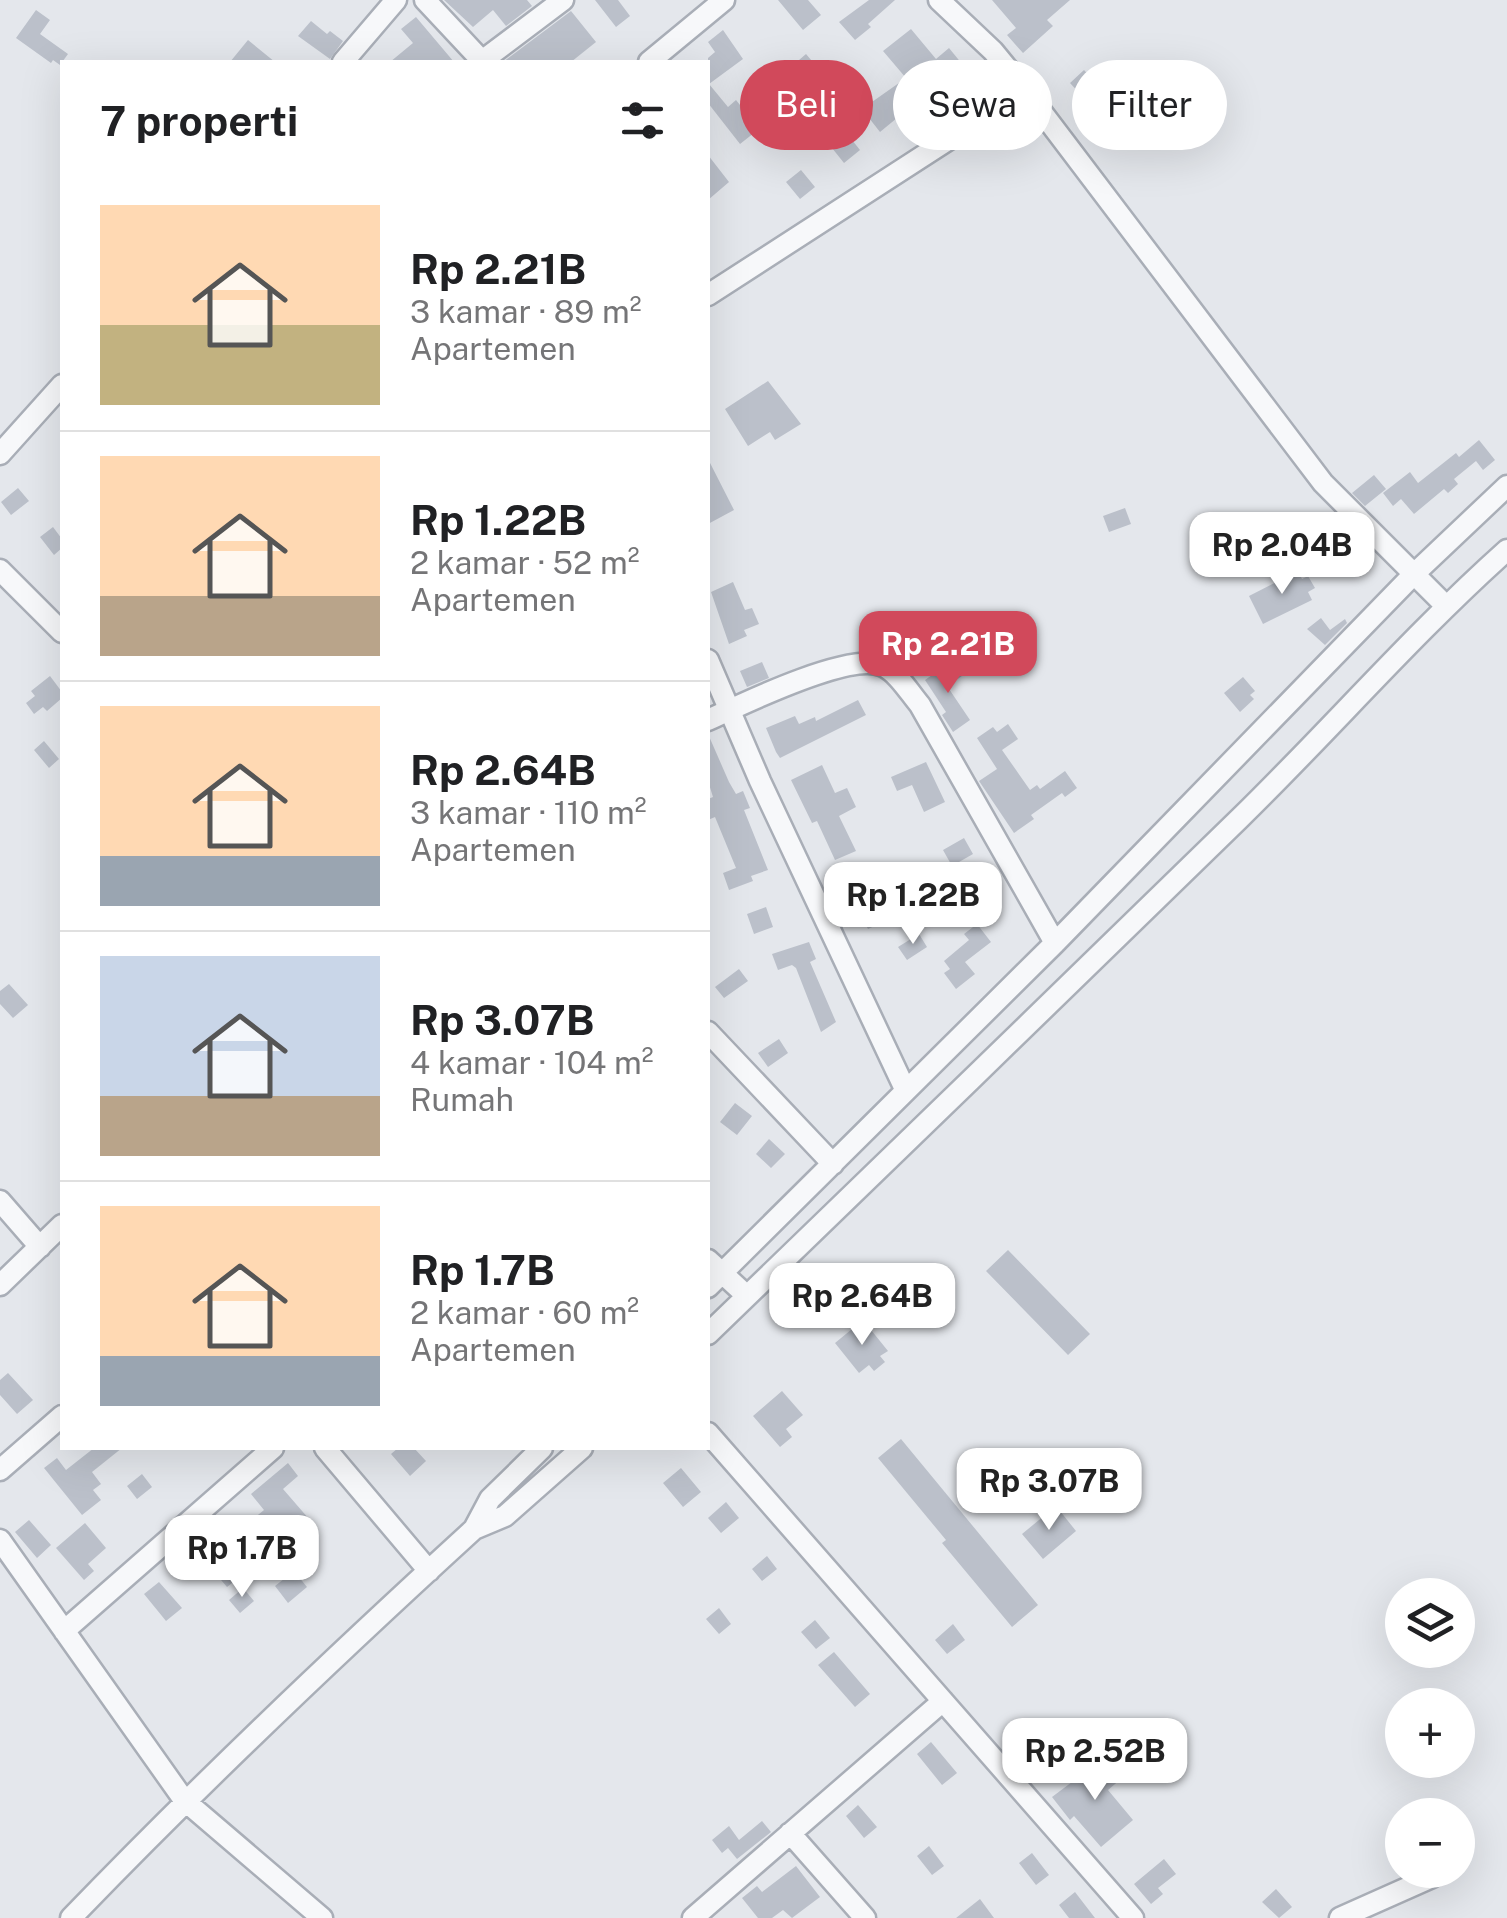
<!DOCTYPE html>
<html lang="id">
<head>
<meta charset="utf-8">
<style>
  body { margin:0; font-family:"Public Sans",sans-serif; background:#f2f2f2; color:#202124; height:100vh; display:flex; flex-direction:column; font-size:38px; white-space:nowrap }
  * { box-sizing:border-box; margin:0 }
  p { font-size:32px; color:#757577 }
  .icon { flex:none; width:55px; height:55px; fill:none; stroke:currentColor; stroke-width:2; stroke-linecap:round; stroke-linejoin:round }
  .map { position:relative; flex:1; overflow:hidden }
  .details { position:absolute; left:60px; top:60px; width:650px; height:1390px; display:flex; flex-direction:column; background:#fff; border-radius:0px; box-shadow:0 10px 40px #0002 }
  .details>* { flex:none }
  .banner { position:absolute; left:740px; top:60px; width:615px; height:90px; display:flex; gap:20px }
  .tools { position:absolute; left:1385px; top:1578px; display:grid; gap:20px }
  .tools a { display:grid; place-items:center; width:90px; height:90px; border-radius:50%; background:#fff; box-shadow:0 10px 40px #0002; font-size:50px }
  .price { position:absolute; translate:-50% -85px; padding:0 22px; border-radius:20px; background:#fff; color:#222; font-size:32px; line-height:65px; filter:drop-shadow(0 2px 5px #0008) }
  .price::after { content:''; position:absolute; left:50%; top:60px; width:30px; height:22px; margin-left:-15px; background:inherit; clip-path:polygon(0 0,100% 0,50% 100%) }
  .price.active { background:#d1495b; color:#fff }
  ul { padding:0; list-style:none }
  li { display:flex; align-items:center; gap:30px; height:250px; padding:0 40px }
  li+li { border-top:2px solid #e0e0e0 }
  li span { display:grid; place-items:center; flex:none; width:280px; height:200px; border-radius:0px; color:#555 }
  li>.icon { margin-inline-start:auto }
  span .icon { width:120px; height:120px; fill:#fffc; stroke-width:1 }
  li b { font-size:42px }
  h2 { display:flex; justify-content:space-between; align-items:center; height:120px; padding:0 40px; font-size:42px }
  .pill { padding:0 35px; border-radius:45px; background:#fff; box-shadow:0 10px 40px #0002; font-size:35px; line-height:90px }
  .pill.active { background:#d1495b; color:#fff }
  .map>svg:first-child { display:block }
  .building { fill:#bbc0ca }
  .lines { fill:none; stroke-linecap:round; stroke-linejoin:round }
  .minor-casing { stroke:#a9aeb7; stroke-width:25 }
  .minor { stroke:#f7f8fa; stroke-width:20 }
</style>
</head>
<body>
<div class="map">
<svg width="1507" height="1918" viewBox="0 0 1507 1918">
  <rect width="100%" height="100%" fill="#e4e7ec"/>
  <path class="building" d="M444,0H527L532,6L506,26L493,10L473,27Z
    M595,0H618L630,16L616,27Z
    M778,0H808L821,15L803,30Z
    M869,0H895L868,24L871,27L855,40L839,22Z
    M992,0H1070L1047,20L1053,26L1023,53L1007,35L1016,28Z
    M36,10L50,20L40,34L68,54L60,65L53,60L51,63L16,38Z
    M571,11L596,42L571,62H503Z
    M416,17L454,62H390L413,43L401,29Z
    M311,21L327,34L330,31L343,41L330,59L298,36Z
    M911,29L936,59L949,48L967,70L972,65L982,78L956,99L946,86L906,117L903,113L880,132L862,109L906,78L883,51Z
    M723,30L743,59L709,84L728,107L736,100L759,129L740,144L708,103V58L715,52L708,42Z
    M248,40L275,62H230Z
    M806,54L828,80L798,103L788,92L782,97L771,84Z
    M1084,70L1097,84L1083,97L1070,83Z
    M840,125L860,150L844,163L824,138Z
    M708,155L729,182L708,200Z
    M801,170L815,187L800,199L786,182Z
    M768,381L801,424L775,440L770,432L748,446L725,409Z
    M1479,440L1495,460L1483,470L1476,461L1454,479L1458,484L1448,493L1444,489L1414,514L1401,499L1393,506L1383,493L1410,472L1418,483L1456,453L1459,457Z
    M708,459L734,510L708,524Z
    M1374,475L1386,489L1365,506L1352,493Z
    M18,488L29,501L11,515L1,502Z
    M1125,508L1131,524L1109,532L1103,516Z
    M53,527L62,539V548L54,555L40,537Z
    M1298,571L1302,579L1308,576L1315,588L1308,592L1312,600L1263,624L1249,596Z
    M733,582L745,610L752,608L759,624L744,630L747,636L729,644L711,592Z
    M1321,618L1330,630L1345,619L1347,623L1325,645L1307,629Z
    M952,661L962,676L947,686L970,720L953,732L942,715L946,712L925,680Z
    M762,662L769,678L747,687L740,671Z
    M50,676L62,692V698L47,711L43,707L34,714L26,703L35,696L31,691Z
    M1243,677L1255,691L1250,695L1254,699L1240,712L1224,693Z
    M858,700L866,715L780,758L776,752L766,728L795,716L799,724L815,717L816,721Z
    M1008,724L1018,739L1002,750L1030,790L1037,785L1040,789L1065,771L1077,788L1065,797L1062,793L1031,815L1034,819L1014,833L979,781L997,769L977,738L993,727L997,732Z
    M708,734L729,782L736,794L743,791L750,808L744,810L768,870L751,876L753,881L729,890L723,873L736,868L715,817L708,820V799L713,797L708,781Z
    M44,741L59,759L49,768L34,750Z
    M926,762L945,802L924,812L912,785L897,791L891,777Z
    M822,765L835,793L847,788L856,807L839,816L856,851L835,860L817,821L812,823L791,780Z
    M964,838L973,854L952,866L943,850Z
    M855,872L872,908L895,897L902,913L868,929L850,895L836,902L828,885Z
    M766,907L773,927L754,934L747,914Z
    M977,924L991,942L965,962L975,974L956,989L944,973L950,969L944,961L969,940L964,934Z
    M919,934L927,947L907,960L898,947Z
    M809,942L816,959L810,962L836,1022L821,1032L796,968L792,965L778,970L772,954Z
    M739,969L748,981L724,998L715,987Z
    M9,984L28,1005L13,1018L0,1004V991Z
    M779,1039L788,1053L768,1067L758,1053Z
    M735,1103L752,1116L737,1135L720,1122Z
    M769,1139L785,1154L771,1168L756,1154Z
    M1008,1250L1090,1334L1068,1355L986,1271Z
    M863,1320L888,1351L880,1356L885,1362L874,1371L869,1365L859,1373L835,1343Z
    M8,1373L33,1400L17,1414L0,1395V1380Z
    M782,1391L803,1415L786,1429L792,1437L780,1447L753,1416Z
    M901,1439L1038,1605L1012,1627L942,1543L946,1540L878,1458Z
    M94,1448H122L92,1472L101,1484L93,1490L101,1500L82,1515L44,1468L57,1458L66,1470Z
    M398,1448H414L426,1461L410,1476L391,1454Z
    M288,1463L298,1476L283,1489L309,1519L287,1538L283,1533L259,1552L240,1530L264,1510L251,1494Z
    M681,1468L701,1492L683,1507L663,1483Z
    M142,1474L152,1487L137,1499L127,1486Z
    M726,1502L739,1518L721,1533L708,1518Z
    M1056,1506L1076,1531L1043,1559L1022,1534Z
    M29,1520L51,1545L37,1558L15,1532Z
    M85,1523L106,1548L88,1564L94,1571L84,1580L56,1548Z
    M220,1548L242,1575L227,1587L205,1561Z
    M767,1556L777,1569L762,1581L752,1569Z
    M294,1571L307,1587L288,1603L275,1586Z
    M159,1582L182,1608L166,1621L144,1594Z
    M243,1588L254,1601L240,1613L229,1600Z
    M719,1608L731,1624L719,1634L706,1619Z
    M815,1620L830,1638L816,1649L801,1632Z
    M953,1624L965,1640L947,1654L935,1640Z
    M834,1652L870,1694L855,1707L818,1665Z
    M931,1742L957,1773L942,1785L917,1754Z
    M1104,1758L1122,1778L1108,1790L1133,1820L1101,1847L1074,1816L1070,1820L1052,1797Z
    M858,1805L877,1827L864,1838L846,1816Z
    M762,1821L771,1832L737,1859L728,1848L722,1853L712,1840L729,1826L739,1840Z
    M929,1846L944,1866L932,1875L917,1856Z
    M1032,1853L1049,1875L1036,1885L1019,1863Z
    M1164,1859L1176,1874L1158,1888L1163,1894L1151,1904L1134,1884Z
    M796,1866L820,1897L792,1918L783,1910L772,1918H758L742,1898L757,1886L762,1892Z
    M1276,1889L1292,1907L1279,1918L1262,1902Z
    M1075,1892L1095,1918H1069L1059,1905Z
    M980,1899L994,1918H956Z"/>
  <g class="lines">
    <defs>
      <path id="minor" d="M425,0L483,62
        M939,0L993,51L1025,90L1323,483L1445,605
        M482,61L563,0
        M343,62L396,0
        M649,62L724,0
        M708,295L1025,90
        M0,454L62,385
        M0,570L62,632
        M708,660L760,781L905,1089
        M708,720C740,705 851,651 883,666C898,673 909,692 920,705L1055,943
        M708,1032L833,1164
        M0,1201L40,1247
        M708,1260L747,1296
        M0,1285L62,1225
        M708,1287L1055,943L1413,575L1507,486
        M708,1334C885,1162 1064,991 1240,818C1330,730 1413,634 1507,550
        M708,1433L1133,1918
        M325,1448L429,1571
        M0,1470L62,1416
        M474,1529L490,1499L542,1448
        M0,1540L184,1800L322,1918
        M64,1631L273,1448
        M790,1833L865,1918
        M71,1918C202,1782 335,1656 474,1529L505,1516L582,1448
        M693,1918L943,1701
        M1340,1918L1432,1877"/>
    </defs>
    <use href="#minor" class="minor-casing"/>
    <use href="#minor" class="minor"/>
  </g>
</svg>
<div class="tools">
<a><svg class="icon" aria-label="layers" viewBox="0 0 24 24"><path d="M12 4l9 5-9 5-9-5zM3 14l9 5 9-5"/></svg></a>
<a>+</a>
<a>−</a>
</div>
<b class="price" style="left:1282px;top:597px">Rp 2.04B</b>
<b class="price active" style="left:948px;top:696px">Rp 2.21B</b>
<b class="price" style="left:913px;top:947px">Rp 1.22B</b>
<b class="price" style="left:862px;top:1348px">Rp 2.64B</b>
<b class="price" style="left:1049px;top:1533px">Rp 3.07B</b>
<b class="price" style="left:242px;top:1600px">Rp 1.7B</b>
<b class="price" style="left:1095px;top:1803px">Rp 2.52B</b>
<div class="banner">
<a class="pill active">Beli</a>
<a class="pill">Sewa</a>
<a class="pill">Filter</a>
</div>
<section class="details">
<h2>7 properti<svg class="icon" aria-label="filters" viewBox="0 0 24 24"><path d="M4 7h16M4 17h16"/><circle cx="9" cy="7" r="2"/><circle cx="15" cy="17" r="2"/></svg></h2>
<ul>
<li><span style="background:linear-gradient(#ffd9b3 60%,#c2b280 0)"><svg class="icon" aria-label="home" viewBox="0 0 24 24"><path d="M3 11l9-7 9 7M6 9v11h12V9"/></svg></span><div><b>Rp 2.21B</b><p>3 kamar · 89 m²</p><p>Apartemen</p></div></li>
<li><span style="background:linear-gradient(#ffd9b3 70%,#b9a48a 0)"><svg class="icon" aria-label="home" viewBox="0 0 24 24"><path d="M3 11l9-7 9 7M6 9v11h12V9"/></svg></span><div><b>Rp 1.22B</b><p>2 kamar · 52 m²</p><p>Apartemen</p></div></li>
<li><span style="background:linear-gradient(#ffd9b3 75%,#9aa5b1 0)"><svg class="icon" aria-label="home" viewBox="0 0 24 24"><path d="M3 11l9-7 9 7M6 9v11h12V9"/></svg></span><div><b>Rp 2.64B</b><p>3 kamar · 110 m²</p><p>Apartemen</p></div></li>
<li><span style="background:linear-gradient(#c9d6e8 70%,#b9a48a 0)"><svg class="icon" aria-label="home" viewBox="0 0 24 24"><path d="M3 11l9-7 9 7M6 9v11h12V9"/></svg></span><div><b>Rp 3.07B</b><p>4 kamar · 104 m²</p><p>Rumah</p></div></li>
<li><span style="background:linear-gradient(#ffd9b3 75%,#9aa5b1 0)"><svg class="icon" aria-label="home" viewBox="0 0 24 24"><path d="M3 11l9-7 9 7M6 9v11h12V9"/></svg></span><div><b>Rp 1.7B</b><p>2 kamar · 60 m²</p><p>Apartemen</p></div></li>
</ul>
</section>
</div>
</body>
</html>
